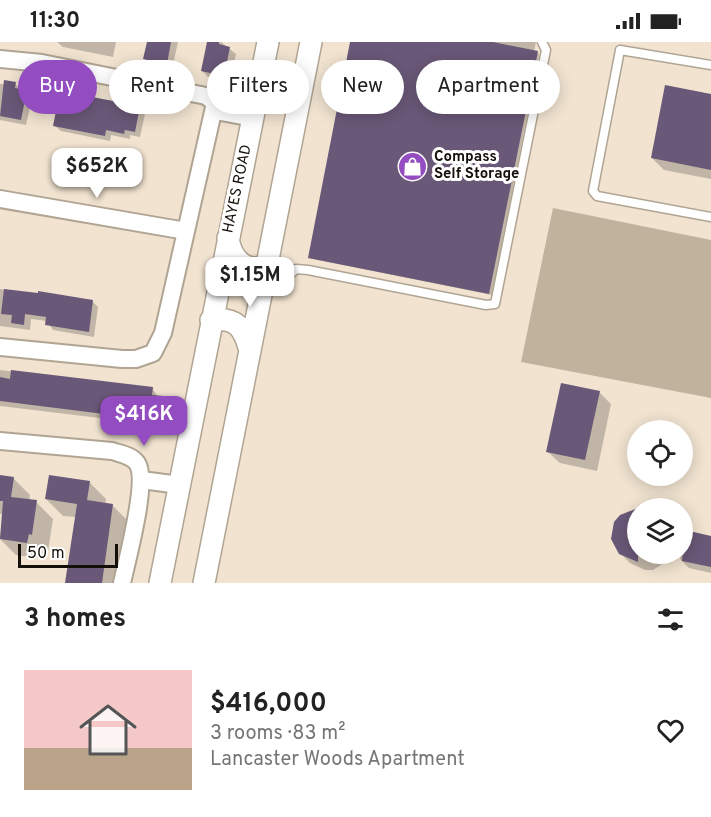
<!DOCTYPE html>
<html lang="en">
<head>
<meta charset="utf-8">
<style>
  body { margin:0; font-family:Overpass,sans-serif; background:#f6f6f6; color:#222; height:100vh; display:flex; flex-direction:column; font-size:22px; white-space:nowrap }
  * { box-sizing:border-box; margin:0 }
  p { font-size:20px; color:#767676 }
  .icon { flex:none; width:33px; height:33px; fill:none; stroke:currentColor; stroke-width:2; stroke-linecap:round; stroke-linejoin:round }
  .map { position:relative; height:541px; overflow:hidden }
  .side { display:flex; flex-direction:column; background:#fff; flex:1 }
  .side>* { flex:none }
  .guide { position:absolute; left:18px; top:18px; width:675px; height:54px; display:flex; gap:12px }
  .fabs { position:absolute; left:627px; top:378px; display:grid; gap:12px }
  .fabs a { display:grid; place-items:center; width:66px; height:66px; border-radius:50%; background:#fff; box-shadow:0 3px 15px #0003; font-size:30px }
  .scale { position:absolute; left:18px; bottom:15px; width:100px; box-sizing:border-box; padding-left:6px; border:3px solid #141009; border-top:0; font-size:16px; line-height:21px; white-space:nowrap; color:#141009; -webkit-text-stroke:4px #fff; paint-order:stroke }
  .price { position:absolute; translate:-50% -51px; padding:0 14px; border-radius:12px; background:#fff; color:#222; font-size:20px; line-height:39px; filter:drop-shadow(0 2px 3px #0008) }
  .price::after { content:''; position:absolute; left:50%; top:36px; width:18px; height:14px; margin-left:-9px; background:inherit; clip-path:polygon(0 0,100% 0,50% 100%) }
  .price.active { background:#934dc1; color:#fff }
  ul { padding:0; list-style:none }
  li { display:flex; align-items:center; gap:18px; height:150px; padding:0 24px }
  li span { display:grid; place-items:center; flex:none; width:168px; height:120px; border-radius:0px; color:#555 }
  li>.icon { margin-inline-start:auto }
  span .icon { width:72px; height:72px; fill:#fffc; stroke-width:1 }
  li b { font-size:26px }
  h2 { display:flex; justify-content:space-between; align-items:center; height:72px; padding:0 24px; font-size:26px }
  .pill { padding:0 21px; border-radius:27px; background:#fff; box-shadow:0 3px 15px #0003; font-size:21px; line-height:54px }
  .pill.active { background:#934dc1; color:#fff }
  .status { display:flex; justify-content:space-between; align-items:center; height:42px; padding:0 30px; background:#fff; direction:ltr }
  .status svg { height:16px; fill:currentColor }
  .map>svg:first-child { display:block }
  .green { fill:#c1b29d }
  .shadow { fill:#0003 }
  .building { fill:#6a5878 }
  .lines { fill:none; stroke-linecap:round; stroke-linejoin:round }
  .service-casing { stroke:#b0a492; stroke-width:11 }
  .minor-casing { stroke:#b0a492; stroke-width:20 }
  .tertiary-casing { stroke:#b0a492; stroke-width:24 }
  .service { stroke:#fff; stroke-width:8 }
  .minor { stroke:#fff; stroke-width:16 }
  .tertiary { stroke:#fff; stroke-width:21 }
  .labels { text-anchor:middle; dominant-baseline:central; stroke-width:6; stroke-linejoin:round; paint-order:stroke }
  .poi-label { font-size:15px; font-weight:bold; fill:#141009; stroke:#fff; text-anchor:start }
  .street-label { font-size:15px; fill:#141009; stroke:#fff }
</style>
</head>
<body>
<div class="status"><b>11:30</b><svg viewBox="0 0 49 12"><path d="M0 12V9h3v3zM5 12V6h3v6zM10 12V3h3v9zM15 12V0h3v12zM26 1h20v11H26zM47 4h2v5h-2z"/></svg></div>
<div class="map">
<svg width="711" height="541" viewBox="0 0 711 541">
  <rect width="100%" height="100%" fill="#f1e3d0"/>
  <path class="green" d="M553,166L711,198V356L521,320Z"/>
  <path class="shadow" d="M57,0H116L113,15L63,5Z
    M148,0H178L172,27L150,23L145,17Z
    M208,0H221L236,12L230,39L208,35L202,29Z
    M352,0H536L534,9L539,12L492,253L309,216Z
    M0,42H15L32,56L26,83L0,78Z
    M62,51L140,66L145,72L140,95L130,93V97L111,93L110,99L61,89L55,84Z
    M711,53V137L664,128L652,116Z
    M0,247L92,259L98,265L94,295L53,288L47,279L31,277L30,288L0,284Z
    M0,328L152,346L158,355L168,362L166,384L0,364Z
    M599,350L611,362L597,429L560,421L548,410Z
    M0,434L13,436L30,453L29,459L36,460L53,477L48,509L45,508L44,517L16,513L0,497L3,472H0Z
    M89,440L106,457L105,463L113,464L129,480L121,541H67L76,475L63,474L46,457Z
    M639,463L649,465L650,466H639Z
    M638,468V512H671L667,519L653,528H645L630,521L620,511L615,481L628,470Z
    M686,490L711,495V531L689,526L680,517Z"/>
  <path class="building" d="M147,0H171L167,22L143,17Z
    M207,0H219V2L230,5L224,34L201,29Z
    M350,0H493L538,9L489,252L308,216Z
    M4,38L16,40L15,46L27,48L21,78L0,74Z
    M665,43L711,52V128L651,116Z
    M60,49L140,64L135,90L125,88L124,92L106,88L105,94L53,84Z
    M4,247L38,251V249L93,258L89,290L45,283L46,275L25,272L24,283L11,281L12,273L1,272Z
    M11,328L153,345L152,353L163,354L160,379L0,359V335L10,337Z
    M561,341L600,349L585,418L546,410Z
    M0,433L14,435L11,455L37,458L32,493L29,492L27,501L0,497L3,459H0Z
    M49,433L90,439L87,458L113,462L102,541H65L77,462L45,457Z
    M638,466V520L619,512L611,497L614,480L620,473Z
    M685,488L711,494V525L682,519Z"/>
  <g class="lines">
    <defs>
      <path id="service" d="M711,23L620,8L593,149L597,154L711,175
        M266,231C278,233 287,237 296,227L308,228L486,263L495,262L546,8L542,0"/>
      <path id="minor" d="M0,17L42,21L206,54L215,61L221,70L253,76
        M215,61L222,54L257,59
        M0,157L186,189
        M0,305L122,317H136L153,311L163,291L215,61
        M0,399L112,409C121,412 131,413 137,421C149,438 127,518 122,541
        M142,438L179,443"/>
      <path id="tertiary" d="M228,196C231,216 245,233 267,223
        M211,278C237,275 244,286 250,309
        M160,541L268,0
        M204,541L311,0"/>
    </defs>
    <use href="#service" class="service-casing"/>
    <use href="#minor" class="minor-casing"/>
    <use href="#tertiary" class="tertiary-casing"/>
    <use href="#service" class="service"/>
    <use href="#minor" class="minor"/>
    <use href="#tertiary" class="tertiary"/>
  </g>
  <defs>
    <symbol id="shop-disc" viewBox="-11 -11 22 22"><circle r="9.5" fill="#934dc1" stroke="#fff"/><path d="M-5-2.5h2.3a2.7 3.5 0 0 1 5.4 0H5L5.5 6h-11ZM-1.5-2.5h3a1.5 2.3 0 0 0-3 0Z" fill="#fff"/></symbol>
  </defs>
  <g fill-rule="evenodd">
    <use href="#shop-disc" x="396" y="108" width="33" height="33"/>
  </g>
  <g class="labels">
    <g class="poi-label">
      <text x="434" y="115">Compass<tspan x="434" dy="17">Self Storage</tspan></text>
    </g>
    <g class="street-label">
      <text transform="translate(238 147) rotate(-78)">HAYES ROAD</text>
    </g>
  </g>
</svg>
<div class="fabs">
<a><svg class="icon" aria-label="locate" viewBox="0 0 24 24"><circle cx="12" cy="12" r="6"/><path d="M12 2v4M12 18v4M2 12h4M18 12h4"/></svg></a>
<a><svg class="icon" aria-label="layers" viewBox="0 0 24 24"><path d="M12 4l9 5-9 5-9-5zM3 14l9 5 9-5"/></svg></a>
</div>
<div class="scale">50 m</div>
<b class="price" style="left:97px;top:157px">$652K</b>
<b class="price" style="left:250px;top:266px">$1.15M</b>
<b class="price active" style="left:144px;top:405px">$416K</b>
<div class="guide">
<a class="pill active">Buy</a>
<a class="pill">Rent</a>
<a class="pill">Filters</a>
<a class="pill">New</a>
<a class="pill">Apartment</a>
</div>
</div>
<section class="side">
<h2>3 homes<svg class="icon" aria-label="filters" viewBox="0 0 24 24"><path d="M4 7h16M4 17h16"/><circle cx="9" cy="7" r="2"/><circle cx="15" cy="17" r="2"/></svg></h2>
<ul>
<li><span style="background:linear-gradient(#f6c9c9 65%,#b9a48a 0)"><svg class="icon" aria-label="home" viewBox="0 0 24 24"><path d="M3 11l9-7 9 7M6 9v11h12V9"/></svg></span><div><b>$416,000</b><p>3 rooms · 83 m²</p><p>Lancaster Woods Apartment</p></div><svg class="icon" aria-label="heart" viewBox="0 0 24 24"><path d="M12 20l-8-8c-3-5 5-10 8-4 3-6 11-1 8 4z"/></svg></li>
</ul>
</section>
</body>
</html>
